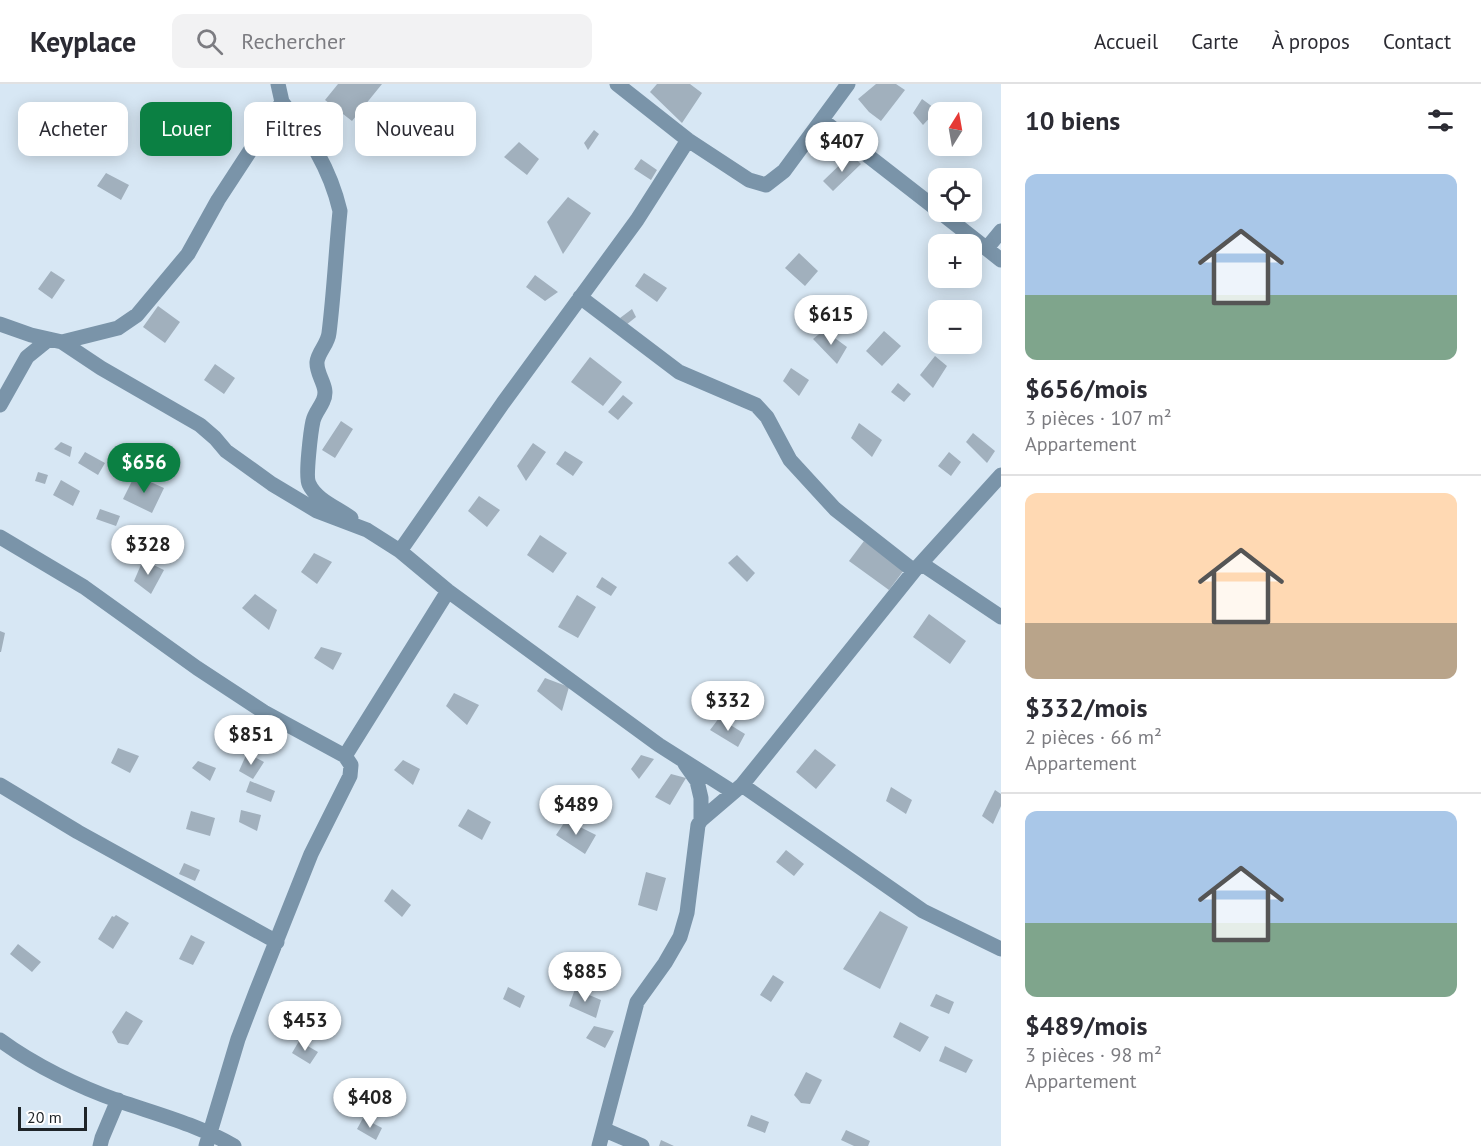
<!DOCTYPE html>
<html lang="fr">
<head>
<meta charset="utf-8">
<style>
  body { margin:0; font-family:"PT Sans",sans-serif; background:#f2f2f3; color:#2b2b33; height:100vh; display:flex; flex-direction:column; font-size:22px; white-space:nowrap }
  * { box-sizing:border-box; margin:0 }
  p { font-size:20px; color:#7c7c81 }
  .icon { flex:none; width:33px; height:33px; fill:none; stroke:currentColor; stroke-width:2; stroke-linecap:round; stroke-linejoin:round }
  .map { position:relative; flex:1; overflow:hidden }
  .side { display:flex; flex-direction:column; background:#fff; width:480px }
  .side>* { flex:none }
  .top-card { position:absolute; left:18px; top:18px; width:570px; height:54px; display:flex; gap:12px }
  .needle { width:39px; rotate:11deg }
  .tools { position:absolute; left:928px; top:18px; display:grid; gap:12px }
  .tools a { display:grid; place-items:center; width:54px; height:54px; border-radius:12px; background:#fff; box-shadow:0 3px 15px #0003; font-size:30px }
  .scale { position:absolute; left:18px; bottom:15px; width:69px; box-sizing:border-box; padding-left:6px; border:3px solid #1e2428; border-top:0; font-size:16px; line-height:21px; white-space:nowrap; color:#1e2428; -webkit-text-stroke:4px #fff; paint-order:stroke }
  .price { position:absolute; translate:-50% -51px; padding:0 14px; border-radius:21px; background:#fff; color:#222; font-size:20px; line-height:39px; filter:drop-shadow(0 2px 3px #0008) }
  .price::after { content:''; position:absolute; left:50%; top:36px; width:18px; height:14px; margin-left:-9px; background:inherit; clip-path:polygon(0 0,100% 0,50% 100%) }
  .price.selected { background:#0b8043; color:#fff }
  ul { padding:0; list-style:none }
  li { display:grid; align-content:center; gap:12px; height:318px; padding:0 24px }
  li+li { border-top:2px solid #e1e1e2 }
  li span { display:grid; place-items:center; height:186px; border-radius:12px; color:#555 }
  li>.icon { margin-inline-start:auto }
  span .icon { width:108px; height:108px; fill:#fffc; stroke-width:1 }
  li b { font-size:26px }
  h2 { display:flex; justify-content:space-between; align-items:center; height:72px; padding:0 24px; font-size:26px }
  .pill { padding:0 21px; border-radius:12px; background:#fff; box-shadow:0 3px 15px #0003; font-size:21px; line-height:54px }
  .pill.selected { background:#0b8043; color:#fff }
  header { display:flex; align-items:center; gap:36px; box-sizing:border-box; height:84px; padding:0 30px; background:#fff; border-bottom:2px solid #e1e1e2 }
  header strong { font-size:28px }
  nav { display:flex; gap:33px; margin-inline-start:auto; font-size:21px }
  .search { width:420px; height:54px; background:#f2f2f3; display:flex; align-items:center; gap:15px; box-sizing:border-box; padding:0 21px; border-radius:12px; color:#7c7c81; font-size:22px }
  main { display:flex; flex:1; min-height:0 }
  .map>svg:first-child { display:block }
  .building { fill:#a1b0bd }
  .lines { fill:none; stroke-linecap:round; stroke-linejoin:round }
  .minor { stroke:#7a94a9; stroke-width:15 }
</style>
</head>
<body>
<header>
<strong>Keyplace</strong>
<div class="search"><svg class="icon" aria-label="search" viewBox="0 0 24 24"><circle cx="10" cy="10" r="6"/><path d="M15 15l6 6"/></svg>Rechercher</div>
<nav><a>Accueil</a><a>Carte</a><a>À propos</a><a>Contact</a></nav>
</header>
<main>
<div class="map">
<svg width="1001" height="1062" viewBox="0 0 1001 1062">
  <rect width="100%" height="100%" fill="#d7e7f4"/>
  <path class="building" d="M338,0H382L352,37L325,16Z
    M657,0H690L702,9L682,39L650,8Z
    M876,0H896L905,6L881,37L869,28L858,15Z
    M922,15L937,26L923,41L913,29Z
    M59,36L69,44L52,65L41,53Z
    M594,46L599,50L588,66L584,59Z
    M519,58L539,75L527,91L504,73Z
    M851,70L861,80L833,107L823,97Z
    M641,75L657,86L651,96L634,85Z
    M106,89L129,101L121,116L97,102Z
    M568,113L591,129L563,170L547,138Z
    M799,169L818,187L805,202L785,184Z
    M51,187L65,196L52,215L38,205Z
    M644,189L667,204L657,218L635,202Z
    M535,191L558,208L545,217L526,203Z
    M158,222L180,238L165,259L143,243Z
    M632,225L636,233L626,241L620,234Z
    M824,246L847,263L837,280L813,255Z
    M884,247L901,262L882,282L866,267Z
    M935,272L947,282L933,304L920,291Z
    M590,273L622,298L603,322L571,298Z
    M215,280L235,294L224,310L204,296Z
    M791,284L809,296L799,312L783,297Z
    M898,299L911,310L904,318L891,308Z
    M623,311L633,319L618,336L608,328Z
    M341,337L353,345L335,374L322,366Z
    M859,339L882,356L872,373L851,354Z
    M973,349L995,367L987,379L966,358Z
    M61,358L72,363L70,373L54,365Z
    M533,359L546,368L526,397L517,382Z
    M565,367L583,378L573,392L556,380Z
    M85,368L105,379L98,391L78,379Z
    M949,368L961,378L951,392L938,382Z
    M38,388L48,391L45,400L35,397Z
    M135,391L164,404L152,429L123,415Z
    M61,396L80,407L73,422L53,411Z
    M479,412L500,426L487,443L468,427Z
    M100,425L120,432L116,442L96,435Z
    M540,451L567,469L553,489L527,471Z
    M864,457L904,486L889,506L849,477Z
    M314,469L332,478L317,500L301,488Z
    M737,471L755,489L747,498L728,479Z
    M143,476L164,486L151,510L134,497Z
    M602,493L617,503L611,512L596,503Z
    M255,510L277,526L269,546L242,524Z
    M577,511L596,523L578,554L558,543Z
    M929,530L966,557L950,580L913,553Z
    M0,547L5,549L1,568H0Z
    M321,563L342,569L333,586L314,574Z
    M545,594L569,603L562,627L537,607Z
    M454,609L479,621L467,641L446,622Z
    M719,634L745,650L738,663L710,646Z
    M118,664L139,672L130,689L111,679Z
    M815,665L836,681L816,705L796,688Z
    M247,669L264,678L253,695L239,687Z
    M641,671L654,675L639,695L631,685Z
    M403,676L420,685L413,701L394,686Z
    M198,677L216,684L210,697L192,684Z
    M671,690L686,694L670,721L655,713Z
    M250,697L275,707L271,718L246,708Z
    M891,703L912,716L906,730L886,717Z
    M995,706L1001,710V722L993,740L982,732Z
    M468,725L491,738L482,756L458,742Z
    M241,726L261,731L257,747L239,738Z
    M191,727L215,734L210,752L186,745Z
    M566,736L596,751L585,770L556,751Z
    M786,766L804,780L794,792L776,778Z
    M184,779L200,786L195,797L179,790Z
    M646,788L666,794L657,827L638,821Z
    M392,805L411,821L402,833L384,817Z
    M880,827L908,843L880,905L843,885Z
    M116,831L129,839L113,865L98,855L112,832L114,833Z
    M191,851L205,858L193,881L179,875Z
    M18,860L41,878L32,888L10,870Z
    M773,891L784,898L771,918L760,911Z
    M508,903L525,912L520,924L503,915Z
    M575,905L601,916L596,934L569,922Z
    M936,910L954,918L949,930L930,922Z
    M126,927L143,937L128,961L118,959L112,948Z
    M900,938L929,953L920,968L893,953Z
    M594,942L614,947L605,964L586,954Z
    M299,957L318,968L310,980L292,969Z
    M945,962L973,976L966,989L939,977Z
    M806,988L822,996L810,1020L801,1019L794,1011Z
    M751,1031L769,1038L765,1049L747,1042Z
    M363,1034L382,1044L376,1056L357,1045Z
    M846,1046L870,1057L868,1062H854L841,1056Z
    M661,1056L674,1062H659Z"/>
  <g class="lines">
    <path class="minor" d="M617,0L688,56L749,96L766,101L784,87L848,0
      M282,18C309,52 330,84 340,127C336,167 334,209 329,249C328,260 318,268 317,278C316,292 330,303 323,317C320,324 315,329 313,337C311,346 305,393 309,400C316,416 338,424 351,434
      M822,36L939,127
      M940,128L1001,176
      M987,164L1001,147
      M580,213L679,288L756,321L767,333L790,376L835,425L914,487
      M0,240L31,251L62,258L101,284L200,341L215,354L226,367L272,400L317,427L367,446L400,467L448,507L659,661L733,708
      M62,258L118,244L137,231L188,170L218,116L282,18L278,0
      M0,321L27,273L48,256
      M0,453L84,503L197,584L264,628L345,672
      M400,467L503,319L637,136L688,56
      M922,480L1001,533
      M685,680L697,697L701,714V736
      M0,701L78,748L277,858
      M742,701L923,827L1001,865
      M0,956C34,981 79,1003 119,1017C160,1031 196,1040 234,1062
      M605,1046L642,1062
      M100,1062L102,1054L118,1016
      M206,1062L238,955L256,908L311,770L350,692L351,681L345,672L448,507
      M599,1062L637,918L665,879L680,853L687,829L698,741L701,736L742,701L914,487L1001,391"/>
  </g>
</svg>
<div class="tools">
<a><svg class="needle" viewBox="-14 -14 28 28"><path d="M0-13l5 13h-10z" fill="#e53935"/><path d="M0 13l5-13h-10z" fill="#7c7c81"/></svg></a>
<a><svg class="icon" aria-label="locate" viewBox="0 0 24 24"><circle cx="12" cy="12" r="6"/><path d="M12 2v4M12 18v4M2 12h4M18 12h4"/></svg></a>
<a>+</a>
<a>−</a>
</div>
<div class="scale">20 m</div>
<b class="price" style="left:842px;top:89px">$407</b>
<b class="price" style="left:831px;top:262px">$615</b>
<b class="price selected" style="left:144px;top:410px">$656</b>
<b class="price" style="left:148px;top:492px">$328</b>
<b class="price" style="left:728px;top:648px">$332</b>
<b class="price" style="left:251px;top:682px">$851</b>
<b class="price" style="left:576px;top:752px">$489</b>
<b class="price" style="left:585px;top:919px">$885</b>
<b class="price" style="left:305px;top:968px">$453</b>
<b class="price" style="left:370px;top:1045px">$408</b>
<div class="top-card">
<a class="pill">Acheter</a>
<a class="pill selected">Louer</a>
<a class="pill">Filtres</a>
<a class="pill">Nouveau</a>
</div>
</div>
<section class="side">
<h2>10 biens<svg class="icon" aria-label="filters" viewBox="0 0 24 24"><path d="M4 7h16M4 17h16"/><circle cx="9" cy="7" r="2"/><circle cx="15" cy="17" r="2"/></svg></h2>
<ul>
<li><span style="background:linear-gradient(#a9c7e8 65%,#7fa58c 0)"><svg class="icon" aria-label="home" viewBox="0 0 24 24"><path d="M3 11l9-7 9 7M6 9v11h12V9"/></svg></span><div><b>$656/mois</b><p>3 pièces · 107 m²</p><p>Appartement</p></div></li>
<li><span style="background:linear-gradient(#ffd9b3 70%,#b9a48a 0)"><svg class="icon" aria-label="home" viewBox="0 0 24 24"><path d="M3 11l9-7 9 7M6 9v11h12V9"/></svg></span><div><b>$332/mois</b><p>2 pièces · 66 m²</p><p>Appartement</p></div></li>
<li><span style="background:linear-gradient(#a9c7e8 60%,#7fa58c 0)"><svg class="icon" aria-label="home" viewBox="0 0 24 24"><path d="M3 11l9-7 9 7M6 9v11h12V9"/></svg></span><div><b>$489/mois</b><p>3 pièces · 98 m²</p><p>Appartement</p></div></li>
</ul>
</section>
</main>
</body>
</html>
